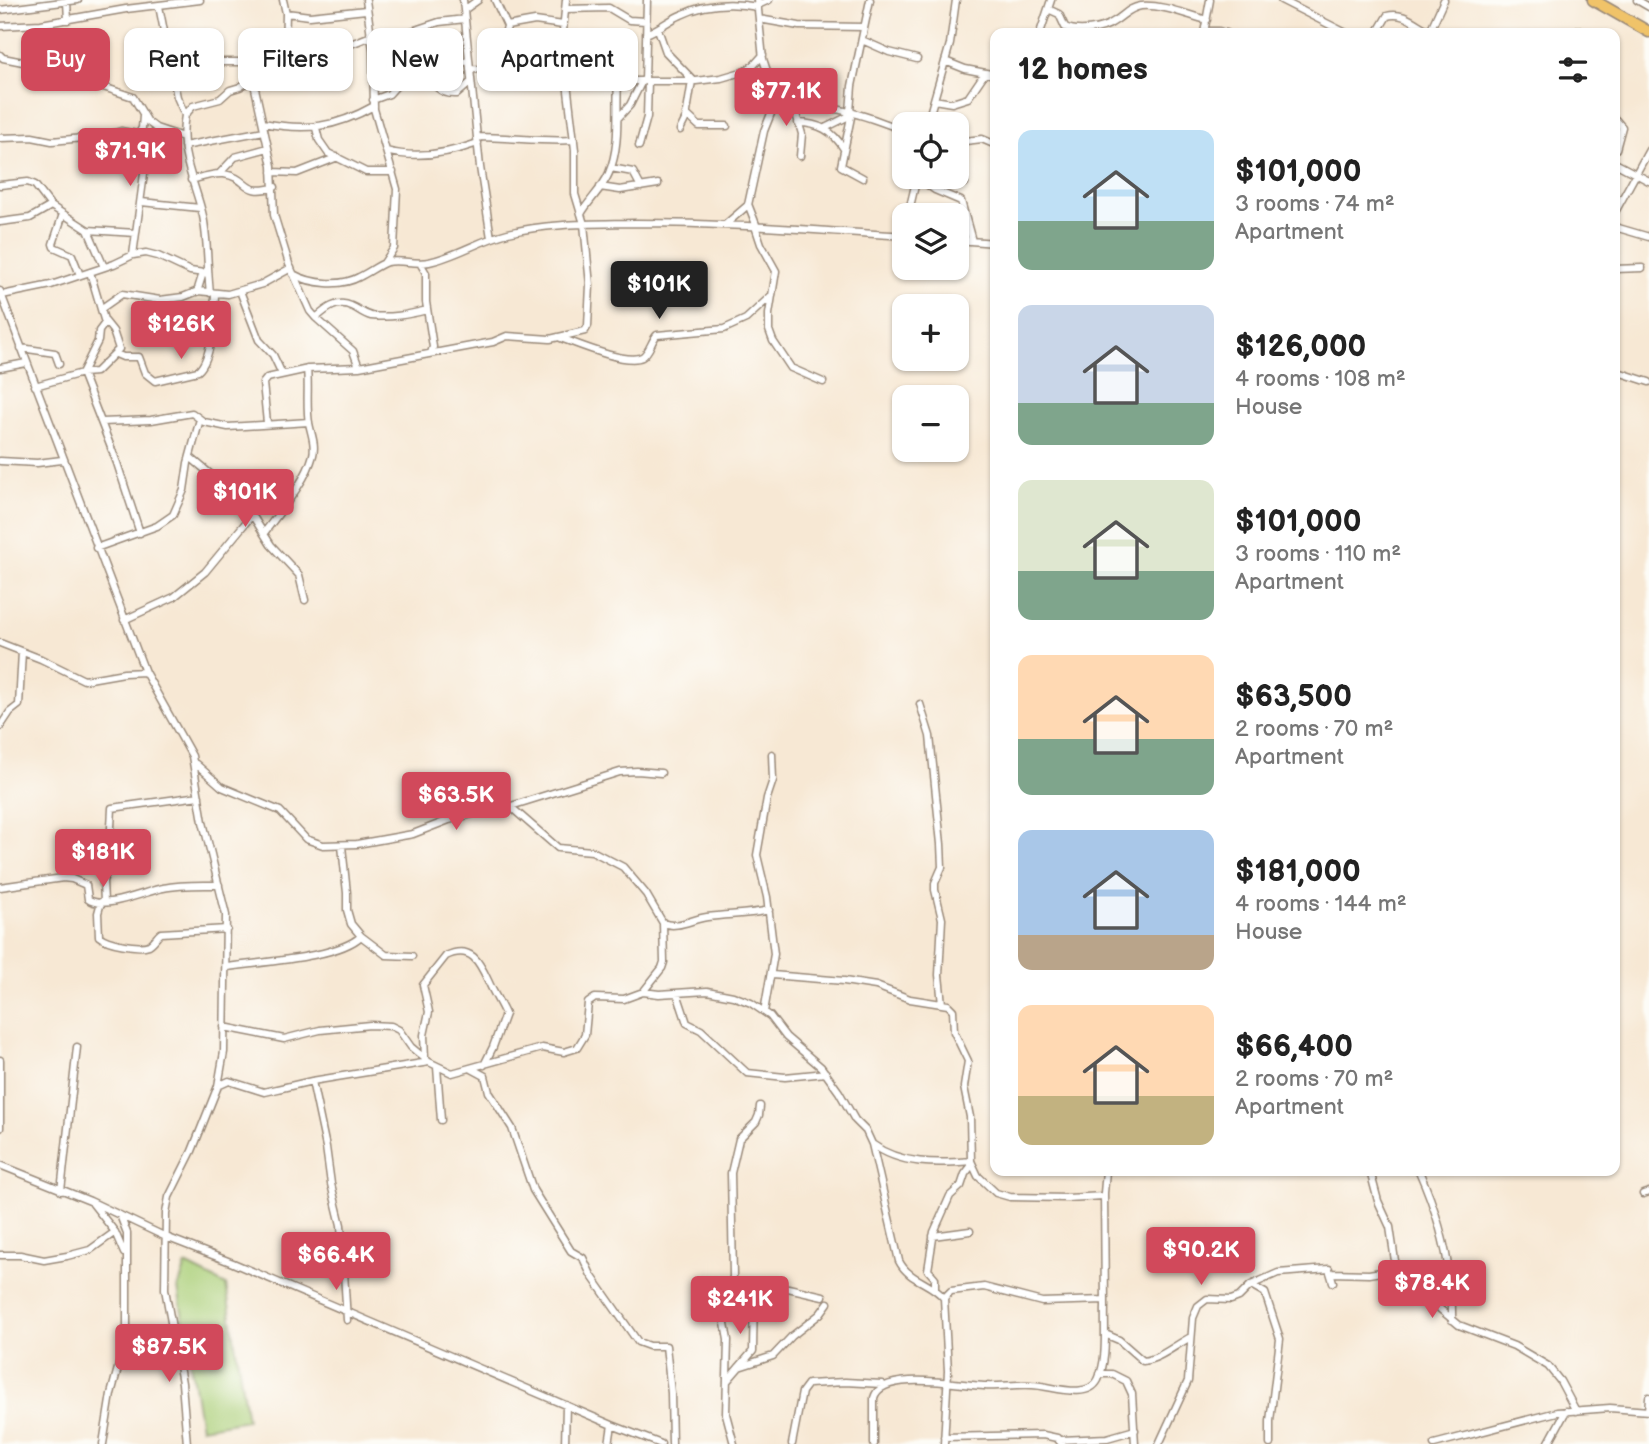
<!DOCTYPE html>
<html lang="en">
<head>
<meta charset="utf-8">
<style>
  body { margin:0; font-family:"Balsamiq Sans",sans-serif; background:#f6f6f6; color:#222; height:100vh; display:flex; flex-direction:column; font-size:26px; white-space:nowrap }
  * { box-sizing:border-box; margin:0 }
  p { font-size:23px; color:#767676 }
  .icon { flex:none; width:38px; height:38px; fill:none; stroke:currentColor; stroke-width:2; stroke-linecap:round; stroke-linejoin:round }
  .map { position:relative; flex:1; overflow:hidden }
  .panel { position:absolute; left:990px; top:28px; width:630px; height:1148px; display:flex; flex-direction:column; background:#fff; border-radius:14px; box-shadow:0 2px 5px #0004 }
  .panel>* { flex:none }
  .top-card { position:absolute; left:21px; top:28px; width:665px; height:63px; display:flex; gap:14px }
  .buttons { position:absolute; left:892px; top:112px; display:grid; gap:14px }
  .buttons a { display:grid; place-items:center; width:77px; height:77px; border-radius:14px; background:#fff; box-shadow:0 2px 5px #0004; font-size:35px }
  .price { position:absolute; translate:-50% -60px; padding:0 16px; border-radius:7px; background:#d1495b; color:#fff; font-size:23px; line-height:46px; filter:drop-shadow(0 2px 4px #0008) }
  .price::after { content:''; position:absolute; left:50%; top:42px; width:21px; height:16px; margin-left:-10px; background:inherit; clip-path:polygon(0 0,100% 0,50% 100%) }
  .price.selected { background:#222; color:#fff }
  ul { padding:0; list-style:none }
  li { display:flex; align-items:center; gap:21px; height:175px; padding:0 28px }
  li span { display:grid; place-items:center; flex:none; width:196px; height:140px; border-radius:14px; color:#555 }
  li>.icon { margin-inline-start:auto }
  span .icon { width:84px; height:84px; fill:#fffc; stroke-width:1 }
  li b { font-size:30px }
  h2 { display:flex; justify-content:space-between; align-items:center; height:84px; padding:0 28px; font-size:30px }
  .tag { padding:0 24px; border-radius:14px; background:#fff; box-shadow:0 2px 5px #0004; font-size:24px; line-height:63px }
  .tag.selected { background:#d1495b; color:#fff }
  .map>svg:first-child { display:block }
  .green { fill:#aacf78; stroke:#727c4b; stroke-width:2 }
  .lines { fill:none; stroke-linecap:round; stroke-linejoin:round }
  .street-casing { stroke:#998979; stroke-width:9 }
  .highway-casing { stroke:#998979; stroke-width:13 }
  .street { stroke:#fff; stroke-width:6 }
  .highway { stroke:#f0c369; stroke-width:10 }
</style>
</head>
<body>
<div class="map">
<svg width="1649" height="1444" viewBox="0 0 1649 1444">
  <rect width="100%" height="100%" fill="#fdfcf7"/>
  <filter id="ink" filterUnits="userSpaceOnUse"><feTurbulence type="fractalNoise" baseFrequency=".0143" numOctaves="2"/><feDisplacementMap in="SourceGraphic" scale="14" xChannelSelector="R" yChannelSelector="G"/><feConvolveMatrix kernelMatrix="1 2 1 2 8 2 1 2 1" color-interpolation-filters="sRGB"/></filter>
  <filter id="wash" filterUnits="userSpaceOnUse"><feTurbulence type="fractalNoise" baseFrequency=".00686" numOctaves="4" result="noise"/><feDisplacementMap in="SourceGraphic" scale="28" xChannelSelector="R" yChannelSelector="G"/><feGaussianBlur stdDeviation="1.57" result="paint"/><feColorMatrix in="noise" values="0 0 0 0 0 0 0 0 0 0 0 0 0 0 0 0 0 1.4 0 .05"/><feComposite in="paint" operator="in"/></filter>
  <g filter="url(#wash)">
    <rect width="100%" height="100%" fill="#f7e8d4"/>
    <path class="green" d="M186,1265L226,1285L247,1420L201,1428L178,1288Z"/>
  </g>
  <g filter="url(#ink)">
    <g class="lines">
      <defs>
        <path id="street" d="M283,0L286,13L285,51L275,58L255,60L251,70L272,166L274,215L289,264L310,311L316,318L353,351L359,367
          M366,0L373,50L374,109L397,189L394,248L384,263
          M463,0L480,167L491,238
          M495,0L507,26L535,21L563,25
          M1281,0L1346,33
          M1637,0L1649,7
          M67,1L68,20
          M758,5L769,0
          M159,6L177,97L185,115
          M565,9L609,8L629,20L646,21
          M1048,9L1059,14L1065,27C1077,33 1102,30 1113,22C1124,16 1128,8 1141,6C1162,4 1187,15 1207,20
          M0,10L78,0
          M464,10L478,0
          M286,13L310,16L366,10
          M759,19L799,26L864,27
          M0,26L41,24L126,9L200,0
          M658,29L666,52L694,81
          M1205,31H1219L1227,33
          M370,33H406L439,22L465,19
          M1040,33L1051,0
          M1204,33L1210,0
          M1377,33L1387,16C1404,11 1416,25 1430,31
          M1429,33L1444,0
          M1579,33V30
          M646,34C659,29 669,20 681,15C706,3 731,2 758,7
          M862,40L889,52L917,59
          M283,53C316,57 340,49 371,36
          M0,55L3,58L38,65L133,97L148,122L156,128L183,137
          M945,61L965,69L996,75
          M170,68L206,71L222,62H243L252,64
          M425,69C433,84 439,95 457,94L471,82
          M470,69L527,70L613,81H696L721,78L745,71L754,65L763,55
          M481,69L488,57L503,56
          M504,69L503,42L507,26
          M559,73L566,0
          M738,73L775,83
          M645,81L647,0
          M777,86C802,106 824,105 853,113C871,117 887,125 905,130
          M791,97L802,134L800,156
          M373,100L389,94L408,73L469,61
          M934,100L952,103L968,98L985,73
          M850,112L852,86L870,0
          M852,112L841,166L863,178
          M686,114L699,126H727
          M618,118L630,105L642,81
          M1615,119L1622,127L1616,149
          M263,123C306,131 335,128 374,106
          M798,123C819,123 833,131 844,149
          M927,124L950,44L956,0
          M316,128L319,140L328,153L366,172H393
          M825,128L851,115
          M680,130L686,118L692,81
          M138,135L142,128L143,116
          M477,137C510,137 541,142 574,140
          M0,138L32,137L52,141L104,136L121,131L153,137
          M957,142L982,139L996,145
          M184,146L264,131
          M639,146L647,117L648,81
          M957,150L963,165L965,183
          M386,151C416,159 450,153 478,143
          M1615,163L1649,181
          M611,168L633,172L641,187
          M272,172L297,173L338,157
          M219,174L235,157L268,148
          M917,177L935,190L961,201L972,241
          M191,180C201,177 213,173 224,174C250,178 242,197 275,187
          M0,185L28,182L35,185L51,206L88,230L104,267
          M600,187L620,190L658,184
          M141,202L200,208
          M748,204L757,227
          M1615,212L1649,150
          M63,214L53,244L54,247L72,255L80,275
          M581,214C589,200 603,188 609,173C621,144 616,112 618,81
          M908,215L917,177
          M0,222L30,218L51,206
          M726,224L748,205L764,131L778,96V88L767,71L763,59L757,0
          M755,226L761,244L776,271L769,314V330L773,341L791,368L823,382
          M1615,227L1649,237
          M88,230L136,233
          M957,240L996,243
          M133,255L145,166L155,133
          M420,263L426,273V302L433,347L431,353
          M1615,269L1642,268
          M90,272L105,323L99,331L98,341L82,373L117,463L140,533
          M293,274C311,284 341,287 359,277C368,273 378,265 387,262C401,259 415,265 429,262C457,256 480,240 508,233C549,223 593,224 635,223C725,223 815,230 905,236
          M0,291L145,672L192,756L203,822L226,915L224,1052L218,1086L192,1151L169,1197L166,1213L165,1289L182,1383L187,1444
          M240,291L259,340L273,355L282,374
          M197,292L202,276L206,271
          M210,293C207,267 208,241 203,216C195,182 178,152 185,115L193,106L220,99L230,90L240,87L253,79
          M1615,294L1616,304
          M2,295L51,285L114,264L133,255L146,253L158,256L190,271L204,273
          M102,308L122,294L160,300L183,297L198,291L228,294L262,284L291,268
          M316,318C325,310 337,299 351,306C359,309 362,314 371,316C391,318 407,315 427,310
          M558,337C575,343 626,365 642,357C650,352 651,341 657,335L724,329L746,319L772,295
          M21,348L55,353L59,364
          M116,354L123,357H139L145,373L155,381L198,371C213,358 214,314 215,294
          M0,368L26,363
          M1615,371L1649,382
          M35,386L82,373L96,372L119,349L113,331L105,321
          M102,422L151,420L192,413L204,422L228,427L309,422
          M267,423L263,383L267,378L308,369L359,367L493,342L507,336L550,339L585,331L588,326L590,285L584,224L575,194V150L566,74
          M190,457L233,493L249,510L271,545L299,575L305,600
          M0,461L37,463L62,460
          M264,533C280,511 306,482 313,455C316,444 311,434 309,423C306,406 309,387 307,369
          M96,548L157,526L173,515L184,490L188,463L200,419
          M124,620L174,597L205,572L252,515
          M0,643L41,659L84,680L124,673L145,672
          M920,704L930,736L941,844L942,867L935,883V890L942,919L939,975L942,1004
          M0,727L10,712L19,705L22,652
          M196,764L222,787L280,811L306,839L323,845L357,844L413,834L449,820L484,811L512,808L558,848L592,851L623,867L646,894L663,923L664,962L662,968L643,992
          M511,806L620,772L637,771L661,773
          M342,846L347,893V910L351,924L361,936L386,955L412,956
          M0,887L63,878L72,879L86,885L88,899C102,911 146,891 163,888C181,884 201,885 219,885
          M101,902L98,913L99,936C107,943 138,949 149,945C154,942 157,936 161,933L227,929
          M104,902L103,881L109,866L112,808L199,796
          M663,923C677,929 692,919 707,917C728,914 748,915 769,910
          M227,967C260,962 339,958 361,936
          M772,975L844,981L876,986L910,999L948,1005L953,1010L954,1032L968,1061L964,1087L970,1117L971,1161L978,1176L996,1193L1010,1197L1067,1198L1104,1196
          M677,993L687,1023L701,1030L747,1073L785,1077L826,1073
          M764,1012L774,954L767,897L757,855L767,798L773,780L772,754
          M224,1027L284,1039L320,1030L370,1025L391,1026L399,1030L411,1047L429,1062L452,1073L542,1048L564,1052L577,1048L585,1035L588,1003L595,998L624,999L643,992L659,994L707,991L733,996L751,1003L770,1016L786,1037L821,1067L839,1092L855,1120L866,1131L872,1144L899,1261C909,1281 931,1282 944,1298L948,1371L944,1444
          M425,1059L424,1035L429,1012L423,985L446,956C475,942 482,969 492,989C496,997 501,1005 505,1014L493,1047L484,1065
          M0,1060V1128
          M437,1067L441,1120
          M472,1069L485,1076L489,1092L512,1128L533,1190L571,1251L583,1258L591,1275L638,1342L649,1346H666L671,1393L672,1444
          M312,1081L326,1147L331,1184L341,1225L347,1320
          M218,1086L229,1081L264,1092L312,1081L429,1062
          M872,1144C900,1165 938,1164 971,1161
          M0,1165L90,1201L166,1237L233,1263L612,1425L661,1444
          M1370,1171L1378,1201L1390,1227L1395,1261L1401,1272L1423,1286L1440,1309L1459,1325L1514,1346L1548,1366L1560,1381L1576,1411
          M1419,1171C1440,1218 1453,1268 1452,1320
          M61,1191L77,1047
          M1643,1194L1649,1192
          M93,1204L115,1232L124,1253
          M933,1236L970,1231
          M0,1255H20L44,1260L67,1256L90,1250L115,1232
          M1331,1273L1369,1274L1399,1269
          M1251,1285L1265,1293L1280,1339L1270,1421V1444
          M731,1288L750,1290L788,1288L823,1296
          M935,1289V1278L928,1270L934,1232L950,1196L961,1186L965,1174L972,1165
          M944,1298L951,1291L984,1287L1042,1302L1105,1300
          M1105,1334L1119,1340L1143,1361C1160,1359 1175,1345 1191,1337
          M739,1367L773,1356L792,1336L820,1314L828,1303
          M1100,1374H1112L1126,1381L1132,1394L1135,1444
          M728,1380L753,1351L754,1290
          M1648,1411L1649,1397
          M944,1437L1043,1435L1057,1438L1062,1444
          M1061,1440L1107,1438L1135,1430
          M103,1444L111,1394L127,1335V1233L120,1215
          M565,1444L566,1405
          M609,1444L612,1425
          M734,1444L726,1414L728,1340L724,1318L726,1297L732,1283L733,1276L731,1173L739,1139L756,1122L759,1115L760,1106
          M792,1444L802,1392L808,1384L845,1382L882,1384
          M874,1444V1398C881,1369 961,1385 984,1386C1000,1387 1016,1384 1032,1385C1050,1385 1087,1401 1098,1380C1108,1359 1104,1329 1105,1306C1105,1268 1104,1231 1104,1193L1106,1171
          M1159,1444L1188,1381L1193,1318L1198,1306L1207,1299L1231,1300L1239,1297L1251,1285L1278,1273L1329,1269L1333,1282
          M1434,1444L1557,1412L1610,1408L1649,1411
          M1548,1444L1566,1411"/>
        <path id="highway" d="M1593,0L1649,32"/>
      </defs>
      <use href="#street" class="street-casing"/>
      <use href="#highway" class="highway-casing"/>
      <use href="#street" class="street"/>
      <use href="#highway" class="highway"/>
    </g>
  </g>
</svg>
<div class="buttons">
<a><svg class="icon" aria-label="locate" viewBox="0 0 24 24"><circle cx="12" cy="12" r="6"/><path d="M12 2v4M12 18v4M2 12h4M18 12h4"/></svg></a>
<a><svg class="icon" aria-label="layers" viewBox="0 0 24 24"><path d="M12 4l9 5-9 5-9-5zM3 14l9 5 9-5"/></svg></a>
<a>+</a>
<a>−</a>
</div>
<b class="price" style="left:786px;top:128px">$77.1K</b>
<b class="price" style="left:130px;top:188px">$71.9K</b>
<b class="price selected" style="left:659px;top:321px">$101K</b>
<b class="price" style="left:181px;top:361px">$126K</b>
<b class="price" style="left:245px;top:529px">$101K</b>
<b class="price" style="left:456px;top:832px">$63.5K</b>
<b class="price" style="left:103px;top:889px">$181K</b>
<b class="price" style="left:1201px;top:1287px">$90.2K</b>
<b class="price" style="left:336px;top:1292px">$66.4K</b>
<b class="price" style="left:1432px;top:1320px">$78.4K</b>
<b class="price" style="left:740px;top:1336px">$241K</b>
<b class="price" style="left:169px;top:1384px">$87.5K</b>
<div class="top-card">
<a class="tag selected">Buy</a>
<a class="tag">Rent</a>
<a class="tag">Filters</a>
<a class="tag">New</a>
<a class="tag">Apartment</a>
</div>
<section class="panel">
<h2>12 homes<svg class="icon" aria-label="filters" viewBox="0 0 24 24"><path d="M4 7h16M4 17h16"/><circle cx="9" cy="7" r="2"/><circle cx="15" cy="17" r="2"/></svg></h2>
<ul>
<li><span style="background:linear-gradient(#bfe0f5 65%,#7fa58c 0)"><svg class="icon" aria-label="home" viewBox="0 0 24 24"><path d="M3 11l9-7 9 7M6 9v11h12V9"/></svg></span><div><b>$101,000</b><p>3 rooms · 74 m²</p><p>Apartment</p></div></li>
<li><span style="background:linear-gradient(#c9d6e8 70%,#7fa58c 0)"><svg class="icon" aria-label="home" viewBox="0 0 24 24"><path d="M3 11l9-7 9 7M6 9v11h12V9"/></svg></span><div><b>$126,000</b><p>4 rooms · 108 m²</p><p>House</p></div></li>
<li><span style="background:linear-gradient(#dfe7d0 65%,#7fa58c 0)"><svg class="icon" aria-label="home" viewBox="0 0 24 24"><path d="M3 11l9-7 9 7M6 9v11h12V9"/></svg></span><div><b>$101,000</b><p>3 rooms · 110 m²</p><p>Apartment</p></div></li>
<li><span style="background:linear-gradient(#ffd9b3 60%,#7fa58c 0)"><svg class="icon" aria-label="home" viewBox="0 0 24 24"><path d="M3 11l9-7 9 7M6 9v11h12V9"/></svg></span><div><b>$63,500</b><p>2 rooms · 70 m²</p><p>Apartment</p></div></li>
<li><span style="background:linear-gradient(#a9c7e8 75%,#b9a48a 0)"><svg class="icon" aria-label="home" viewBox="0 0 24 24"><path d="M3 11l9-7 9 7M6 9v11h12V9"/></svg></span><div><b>$181,000</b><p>4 rooms · 144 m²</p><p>House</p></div></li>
<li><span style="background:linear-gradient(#ffd9b3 65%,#c2b280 0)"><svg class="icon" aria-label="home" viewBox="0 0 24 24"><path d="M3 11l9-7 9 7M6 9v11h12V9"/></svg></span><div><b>$66,400</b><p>2 rooms · 70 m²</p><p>Apartment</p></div></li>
</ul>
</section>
</div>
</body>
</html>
